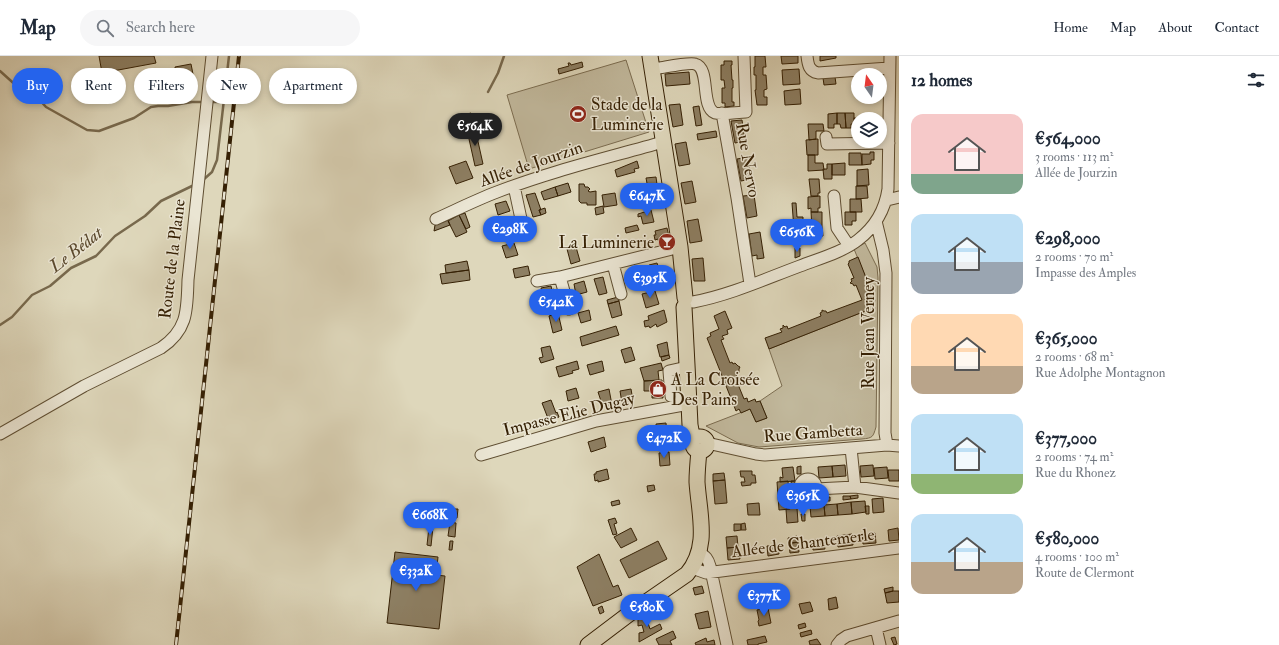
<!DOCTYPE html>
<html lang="en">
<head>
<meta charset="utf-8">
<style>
  body { margin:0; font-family:"IM FELL Double Pica",serif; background:#f6f6f7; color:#1f2937; height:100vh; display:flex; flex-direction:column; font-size:15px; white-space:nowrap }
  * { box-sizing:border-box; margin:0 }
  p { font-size:13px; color:#747a83 }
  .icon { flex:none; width:22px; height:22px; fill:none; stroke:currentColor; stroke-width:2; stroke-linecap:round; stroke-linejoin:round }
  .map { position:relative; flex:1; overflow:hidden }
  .drawer { display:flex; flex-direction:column; background:#fff; width:380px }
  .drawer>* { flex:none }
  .banner { position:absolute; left:12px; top:12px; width:380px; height:36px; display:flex; gap:8px }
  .needle { width:26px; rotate:346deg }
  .tools { position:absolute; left:851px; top:12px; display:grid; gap:8px }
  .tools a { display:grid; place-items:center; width:36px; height:36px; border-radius:50%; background:#fff; box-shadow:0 2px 6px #0003; font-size:20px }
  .price { position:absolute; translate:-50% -34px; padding:0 9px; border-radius:14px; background:#2563eb; color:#fff; font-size:13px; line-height:26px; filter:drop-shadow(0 1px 2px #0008) }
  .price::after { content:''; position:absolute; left:50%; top:24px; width:12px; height:9px; margin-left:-6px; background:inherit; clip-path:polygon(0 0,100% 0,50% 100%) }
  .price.current { background:#222; color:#fff }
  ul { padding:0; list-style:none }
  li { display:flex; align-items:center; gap:12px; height:100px; padding:0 12px }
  li span { display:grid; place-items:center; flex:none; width:112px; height:80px; border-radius:12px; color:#555 }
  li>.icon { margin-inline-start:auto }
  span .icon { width:48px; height:48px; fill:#fffc; stroke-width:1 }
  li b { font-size:17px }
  h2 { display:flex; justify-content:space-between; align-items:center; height:48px; padding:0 12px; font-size:17px }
  .chip { padding:0 14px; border-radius:18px; background:#fff; box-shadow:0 2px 6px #0003; font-size:14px; line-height:36px }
  .chip.current { background:#2563eb; color:#fff }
  header { display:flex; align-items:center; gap:24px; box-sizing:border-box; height:56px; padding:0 20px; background:#fff; border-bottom:1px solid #e0e1e3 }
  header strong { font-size:19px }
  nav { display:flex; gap:22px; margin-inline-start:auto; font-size:14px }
  .search { width:280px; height:36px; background:#f6f6f7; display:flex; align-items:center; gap:10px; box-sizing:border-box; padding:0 14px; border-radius:22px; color:#747a83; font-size:15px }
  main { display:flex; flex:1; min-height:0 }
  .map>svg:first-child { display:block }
  .green { fill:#c1b89c; stroke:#7b6c50 }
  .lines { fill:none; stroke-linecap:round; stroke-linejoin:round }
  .stream { stroke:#78694d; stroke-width:2.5 }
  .building { fill:#8d7f63; stroke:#352004 }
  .minor-casing { stroke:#5f4e32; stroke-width:13 }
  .major-casing { stroke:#352004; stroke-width:17 }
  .minor { stroke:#eae5d3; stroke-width:11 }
  .major { stroke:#ded7bb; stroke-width:15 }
  .rail-casing { stroke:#352004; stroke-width:4 }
  .rail { stroke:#eae5d3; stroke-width:2.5; stroke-dasharray:8; stroke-linecap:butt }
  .labels { text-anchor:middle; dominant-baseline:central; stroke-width:3; stroke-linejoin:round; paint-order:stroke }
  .poi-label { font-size:17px; fill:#352004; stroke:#eae5d3; text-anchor:start }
  .street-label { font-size:17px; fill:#352004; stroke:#eae5d3 }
  .water-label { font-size:18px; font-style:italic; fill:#5c4a2e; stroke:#eae5d3 }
</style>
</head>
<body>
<header>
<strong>Map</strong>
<div class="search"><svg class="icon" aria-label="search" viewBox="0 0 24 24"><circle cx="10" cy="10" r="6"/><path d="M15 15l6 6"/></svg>Search here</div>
<nav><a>Home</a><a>Map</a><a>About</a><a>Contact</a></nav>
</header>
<main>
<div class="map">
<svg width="899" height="589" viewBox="0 0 899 589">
  <rect width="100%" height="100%" fill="#ded7bb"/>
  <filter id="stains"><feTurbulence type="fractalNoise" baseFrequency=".005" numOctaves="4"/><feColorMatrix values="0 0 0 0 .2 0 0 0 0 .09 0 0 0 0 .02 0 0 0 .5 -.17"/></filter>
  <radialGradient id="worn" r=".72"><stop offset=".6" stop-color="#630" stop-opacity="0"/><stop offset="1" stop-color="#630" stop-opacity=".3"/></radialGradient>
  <path class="green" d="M626,4L649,76L529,113L507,39Z
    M865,187L877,211L878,222L876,371C873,381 873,382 862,383L759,391L738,387L706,370L750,353L756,366L767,362L760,345L782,330L769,293L868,254L866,248L875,244L854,193Z"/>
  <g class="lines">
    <path class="stream" d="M0,15L20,33L37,41L46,51L87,74L99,75L134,62L151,51L158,50H168L192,46H204
      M488,36L498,17L504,0
      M211,46H224
      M203,124L212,116L217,104L229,0
      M0,269L12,261L32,239L50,230L71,212L96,200L115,180L145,160L161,145L192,130"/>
  </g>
  <path class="building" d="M99,0H154L156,7L102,17Z
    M755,0H765L766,11H763V19H766L767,33L764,34V41H767V49H757L755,34H756V19H754V11H755Z
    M781,0H798V7L782,8Z
    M820,0H836V2L820,5Z
    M724,5H732V9H731L732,24H733V32H732V46H734V50L725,51V47H722V32H725L724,24H721V9H724Z
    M582,6L583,11L559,18L558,13L569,10L568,7H570L571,9Z
    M191,8L193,18L176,21L175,11Z
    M799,13L800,28L783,29L782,14Z
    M689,16L690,28L666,30L665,18Z
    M835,21L836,28L824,29L823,22Z
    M800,33L801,48L785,49L784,35Z
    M680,48L683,69L673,71L669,49Z
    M699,50L702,69L696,70L693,51Z
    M471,57L475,72L469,73L468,65L458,67L456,61Z
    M837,57V68H834V72H828V58Z
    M837,57H845L846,72H841L840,68H837Z
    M845,57H854V68H851V72H846Z
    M863,61H867V63H858V73H855L854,62H863Z
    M742,64L745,85L735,87L731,65Z
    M808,68H823L824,75H816V83L809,84Z
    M475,72L483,108L475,110L467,74Z
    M716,75L717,81L698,84L697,78Z
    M818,83V99H807L806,84Z
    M686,86L690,108L679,110L675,88Z
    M870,96H874V104H871V108L862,109V98H870Z
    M849,97H861L862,109H849Z
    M808,99H815V107H823L824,114L808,115Z
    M748,101L751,123L741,125L737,103Z
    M466,105L473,122L456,128L449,111Z
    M637,105L639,112L634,113L635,116L617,121L615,114Z
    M845,107V119H832V108Z
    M827,108H832V123H824L823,113H827Z
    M868,113L869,129L857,130V114Z
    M656,121L658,136L649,138L646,122Z
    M809,123H819L820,137H818V140H811Z
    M692,125L696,146L685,148L681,127Z
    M568,127L571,136L558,140L555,131Z
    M579,128H584L585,131H588L590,133L588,135L590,136L596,135V149H587V147H581L579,145Z
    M856,130H867L868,142L856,143Z
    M555,131L558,140L544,144L541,136Z
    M535,137L541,154H539L541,159L533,161L526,139Z
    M615,137L617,149L604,151L602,139Z
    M754,139L757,160L747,162L743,140Z
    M820,140V152H818V156H811V152L808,153V141Z
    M850,143H861L862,156H850Z
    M506,145L510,155L498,159L495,148Z
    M792,147H796L797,161H803V171L798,172V174H794Z
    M603,150L604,157L596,159L595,152Z
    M545,152L546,157L541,159L539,154Z
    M651,154L654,166L643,168L641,160L638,161V158Z
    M811,156H822V171L812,172Z
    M845,156H856V165H852V169H845Z
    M465,157L470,171L466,173L459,159Z
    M459,159L467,176L456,181L448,165Z
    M698,163L702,185L690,187L687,165Z
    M448,164L450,169L434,175L435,169Z
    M507,165L510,177L500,180L496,169Z
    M637,169L639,174L626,177L625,172Z
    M822,171L823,180H819V184H811L812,172Z
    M667,172L671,189L660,192L658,183L655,184L654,179H656L655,175Z
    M760,176L764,202L757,203V199L752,200L749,178Z
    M514,187L518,199L506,202L502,190Z
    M576,191L580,205L571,208L567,193Z
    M795,192H800V200L795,202Z
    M858,201L875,245L866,248L868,254L769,293L765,282L782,276L780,273L783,272V269L785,271L787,270L788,273L821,260L820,257L822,256V254L824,255H826L827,257L862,244L856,229L854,230L853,228L850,227L852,225L851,223L854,222L848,208L849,207V205Z
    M703,202L705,225H694L692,203Z
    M467,205L469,214L446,217L445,209Z
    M657,207L662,221L652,223L649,209Z
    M528,210L530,219L515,222L513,213Z
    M640,211L642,218L639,219V221L628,224L626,217Z
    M469,214L470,224L442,228L440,218Z
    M603,221L607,237L599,239L594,223Z
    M584,225L587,236L576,239L574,228Z
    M551,230L552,234L554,233L556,238H553L554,242L544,244L541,232Z
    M655,235L659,248L646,252L642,238Z
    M618,241L619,245L608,248L607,244Z
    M619,245L622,259L612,262L608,248Z
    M589,254L591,264L581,267L578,257Z
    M664,254L667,266L657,271L656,268L650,272L649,270L645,271L644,265L649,264L648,260Z
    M725,255L732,272L727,274L728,278L722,280L724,283L721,284L730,307L732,306L733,308L735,307L738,310L740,311L739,313V317L735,321L744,343L747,342L748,346L755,343L756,346L760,345L767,362L756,366L750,353L741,357L739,353L736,355L707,282L711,280L710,277L719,273L714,260Z
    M558,257L562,274L553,277L549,260Z
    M616,270L619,279L582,290L580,281Z
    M667,286L669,299L660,301L657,289Z
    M550,290L554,303L541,307L539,302L543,301L541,292Z
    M631,291L635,304L625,307L621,294Z
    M669,299L670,302L662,305L661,301Z
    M577,305L579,313L572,315L573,317L559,321L556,311Z
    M602,305L604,315L590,319L587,309Z
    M661,307L663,314L658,315L659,324L644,325L640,312Z
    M662,324L663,342H652V335H644V325Z
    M576,332L579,342L568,345L566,335Z
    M609,333L612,349L603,351L598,336Z
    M631,333L633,345L622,347L620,335Z
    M551,344L556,357L557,356L559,361L549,365L542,347Z
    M666,367L667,380L657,381L656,368Z
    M604,381L606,391L591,396L588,386Z
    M669,396L670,409L660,410L659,397Z
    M845,409L846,420L833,421L832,410Z
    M873,409L874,420L861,421L860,410Z
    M801,410V418H797V411Z
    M832,410L833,421L819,422L818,411Z
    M793,411L795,425L780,426V421L783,422L782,412Z
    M887,411L888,422L875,423L874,412Z
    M607,413L609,423L598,426V424L595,425L594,418H596V416Z
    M888,414H899V425H889Z
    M740,415H752V419H755L756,427H751V429L742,430L741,426H745L744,421H741Z
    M724,417L725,424L713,425V418Z
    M725,424L727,447L715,448L713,425Z
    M788,425L789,439L778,440L777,426Z
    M791,425H795V432H792Z
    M654,429L655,434L648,436L647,430Z
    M789,439L790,453L779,454L778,440Z
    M858,439V442L851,443L850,440Z
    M843,440H850L851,443L843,444Z
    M830,441V445H823V442Z
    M823,442V445L816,446V443Z
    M883,442L884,456L873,457L872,443Z
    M619,444L620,448L612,450L611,446Z
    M793,445H797V452H794Z
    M823,445L824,449H816V446Z
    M865,445L866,456L852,458L851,446Z
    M851,446L852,458L838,459L837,448Z
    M759,447L760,459H748L747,448Z
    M837,448L838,459L825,460L824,449Z
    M824,449L825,460L811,461L810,450Z
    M865,450H869V458H866Z
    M797,452L798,466L787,467L786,453Z
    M452,453H458L457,462L451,461Z
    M801,458H805V465H802Z
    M615,462L617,467L614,468L617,478L613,479L608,464Z
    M450,466L456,467L455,481L448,480Z
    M745,467L746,474H741V468Z
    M734,468H741V474L734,475Z
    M429,471H433L431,490L427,489Z
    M631,472L637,484L621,492L614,481Z
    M898,472L899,484L889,485L888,474Z
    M875,477L876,487L863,488L862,479Z
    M852,478L853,489L838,491L837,480Z
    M737,480L738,491L727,492L726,481Z
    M797,480L798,486L789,487L788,482Z
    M823,483L825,493L813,494L812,484Z
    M450,485H453L452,494H449Z
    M658,485L667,503L629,522L620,504Z
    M798,486L799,496L790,497L789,488Z
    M778,489L779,498L768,500L767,490Z
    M738,491L740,503L728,504L727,492Z
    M395,496L438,501L436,519L445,520L439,573L387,567Z
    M599,498L613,531L618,529L622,539L593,550L577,511Z
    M702,530L704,537L695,539L693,532Z
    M893,531V535L885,537L884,533Z
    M893,535H899V546L887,547L885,537Z
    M836,541L838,552L829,554L828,543Z
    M810,546L813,555L802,558L799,548Z
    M602,550L604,556L600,558L598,552Z
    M768,552L771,567L759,570L758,565L759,564L757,554Z
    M708,555L711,571L699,573L695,558Z
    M645,558L650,573L660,568L662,573L639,586V577L644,576L642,569L638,570V563Z
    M805,567L806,571L799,573L798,569Z
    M811,574L812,578L801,581L800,577Z
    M673,575L676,582L670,585L672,589H659L656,583Z
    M765,580L767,586L758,588V589H748L747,584Z
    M895,581L897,588L894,589L891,582Z
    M706,582L707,586L714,584L715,589H696L695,587Z
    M817,583L821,589H810L809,585Z"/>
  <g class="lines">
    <defs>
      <path id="minor" d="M807,0C808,9 809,15 818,17L889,12
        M659,12C666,11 690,6 695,8C711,12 700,51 715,57C722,59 738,56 746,56L744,0
        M722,57L737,142L750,228
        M826,81L827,88L889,87
        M514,130L524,177
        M834,140L837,172L849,190
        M887,144L899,141
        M436,163C456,154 476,144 497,136C551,115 607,102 663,86
        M876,165L883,194L886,217L885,377L887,389
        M613,208L621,238
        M560,221L569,253
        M537,225L560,221L680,191
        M693,246C730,239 765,223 800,210C818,203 843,196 858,184C875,171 885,154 888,133L890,0
        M687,311L669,315L671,340L688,342
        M0,378L84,330L161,292C188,274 187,254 188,224L212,0
        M707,387L756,398L765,399L887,389L899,390
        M851,392L855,431L899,437
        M481,399L596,365L689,348
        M800 431a8 8 0 1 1 16 0a8 8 0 1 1-16 0Z
        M816,433L855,431
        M699,497C706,500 708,503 710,510L727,589
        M692,512L706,517L899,492
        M876,572L880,589
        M837,589L841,584L847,580L899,565"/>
      <path id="major" d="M650,0L680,191L685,242
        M684,251L689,348L690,369L693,385
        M693 388a7 7 0 1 1 14 0a7 7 0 1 1-14 0Z
        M588,589L629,558L687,518C710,491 699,458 697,426C697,416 698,405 699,395"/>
    </defs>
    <use href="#minor" class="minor-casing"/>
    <use href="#major" class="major-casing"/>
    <use href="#minor" class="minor"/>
    <use href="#major" class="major"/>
    <defs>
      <path id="rail" d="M176,589L239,0"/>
    </defs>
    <use href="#rail" class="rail-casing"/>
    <use href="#rail" class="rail"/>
  </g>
  <defs>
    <symbol id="stadium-disc" viewBox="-11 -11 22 22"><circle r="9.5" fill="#8f2418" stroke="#eae5d3"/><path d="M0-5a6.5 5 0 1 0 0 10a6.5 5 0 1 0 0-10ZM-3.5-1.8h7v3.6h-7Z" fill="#fff"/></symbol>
    <symbol id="bar-disc" viewBox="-11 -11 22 22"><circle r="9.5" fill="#8f2418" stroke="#eae5d3"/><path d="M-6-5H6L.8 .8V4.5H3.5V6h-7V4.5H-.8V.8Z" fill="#fff"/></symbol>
    <symbol id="shop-disc" viewBox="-11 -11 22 22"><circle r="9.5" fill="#8f2418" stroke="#eae5d3"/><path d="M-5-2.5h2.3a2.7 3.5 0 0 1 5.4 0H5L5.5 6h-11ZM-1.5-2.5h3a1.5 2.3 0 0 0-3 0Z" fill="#fff"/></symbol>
  </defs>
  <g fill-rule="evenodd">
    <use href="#stadium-disc" x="568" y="48" width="20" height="20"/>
    <use href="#bar-disc" x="657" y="176" width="20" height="20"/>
    <use href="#shop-disc" x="648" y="323" width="20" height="20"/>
  </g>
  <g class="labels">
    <g class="poi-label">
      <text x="591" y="48">Stade de la<tspan x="591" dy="20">Luminerie</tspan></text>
      <text x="654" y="186" text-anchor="end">La Luminerie</text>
      <text x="671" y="323">A La Croisée<tspan x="671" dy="20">Des Pains</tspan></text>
    </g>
    <g class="street-label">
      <text transform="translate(748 104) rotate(80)">Rue Nervo</text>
      <text transform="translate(531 108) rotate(-19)">Allée de Jourzin</text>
      <text transform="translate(172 203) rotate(-83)">Route de la Plaine</text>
      <text transform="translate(868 277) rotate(-90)">Rue Jean Verney</text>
      <text transform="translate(569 358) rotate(-14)">Impasse Elie Dugay</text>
      <text transform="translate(813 377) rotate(-4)">Rue Gambetta</text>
      <text transform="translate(803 487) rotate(-7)">Allée de Chantemerle</text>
    </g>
    <g class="water-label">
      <text transform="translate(76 194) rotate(-38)">Le Bédat</text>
    </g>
  </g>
  <rect width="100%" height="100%" filter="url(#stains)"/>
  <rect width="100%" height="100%" fill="url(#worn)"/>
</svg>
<div class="tools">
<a><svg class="needle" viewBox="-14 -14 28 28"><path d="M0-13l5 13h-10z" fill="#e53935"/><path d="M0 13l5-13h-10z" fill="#747a83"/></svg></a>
<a><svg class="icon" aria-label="layers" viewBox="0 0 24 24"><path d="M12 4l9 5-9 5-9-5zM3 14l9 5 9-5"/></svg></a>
</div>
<b class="price current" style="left:475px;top:91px">€564K</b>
<b class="price" style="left:647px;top:161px">€647K</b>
<b class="price" style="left:510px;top:194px">€298K</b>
<b class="price" style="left:797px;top:197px">€656K</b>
<b class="price" style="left:650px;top:243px">€395K</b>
<b class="price" style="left:556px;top:267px">€542K</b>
<b class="price" style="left:664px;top:403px">€472K</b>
<b class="price" style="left:803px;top:461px">€365K</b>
<b class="price" style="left:430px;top:480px">€668K</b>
<b class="price" style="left:416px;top:536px">€332K</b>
<b class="price" style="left:764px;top:561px">€377K</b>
<b class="price" style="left:647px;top:572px">€580K</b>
<div class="banner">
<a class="chip current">Buy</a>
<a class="chip">Rent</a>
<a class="chip">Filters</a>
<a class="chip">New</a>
<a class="chip">Apartment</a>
</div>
</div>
<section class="drawer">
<h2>12 homes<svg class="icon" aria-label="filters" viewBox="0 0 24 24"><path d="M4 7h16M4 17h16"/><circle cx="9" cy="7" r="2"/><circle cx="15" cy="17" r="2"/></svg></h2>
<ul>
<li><span style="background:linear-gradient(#f6c9c9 75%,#7fa58c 0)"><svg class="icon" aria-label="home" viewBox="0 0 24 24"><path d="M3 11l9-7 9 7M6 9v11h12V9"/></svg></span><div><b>€564,000</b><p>3 rooms · 113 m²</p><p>Allée de Jourzin</p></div></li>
<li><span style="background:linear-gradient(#bfe0f5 60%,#9aa5b1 0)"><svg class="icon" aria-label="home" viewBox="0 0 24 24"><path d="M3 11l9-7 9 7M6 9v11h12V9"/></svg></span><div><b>€298,000</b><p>2 rooms · 70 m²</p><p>Impasse des Amples</p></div></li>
<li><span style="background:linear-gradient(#ffd9b3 65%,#b9a48a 0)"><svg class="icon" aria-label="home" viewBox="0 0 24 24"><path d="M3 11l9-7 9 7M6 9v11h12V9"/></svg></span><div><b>€365,000</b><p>2 rooms · 68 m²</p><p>Rue Adolphe Montagnon</p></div></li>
<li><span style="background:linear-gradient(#bfe0f5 75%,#8fb573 0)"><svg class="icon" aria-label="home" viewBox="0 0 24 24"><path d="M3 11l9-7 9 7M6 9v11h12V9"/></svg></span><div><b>€377,000</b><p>2 rooms · 74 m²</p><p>Rue du Rhonez</p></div></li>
<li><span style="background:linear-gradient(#bfe0f5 60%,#b9a48a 0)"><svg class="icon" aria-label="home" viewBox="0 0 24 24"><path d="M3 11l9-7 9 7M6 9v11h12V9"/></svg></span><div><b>€580,000</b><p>4 rooms · 100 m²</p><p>Route de Clermont</p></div></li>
</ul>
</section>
</main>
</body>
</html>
